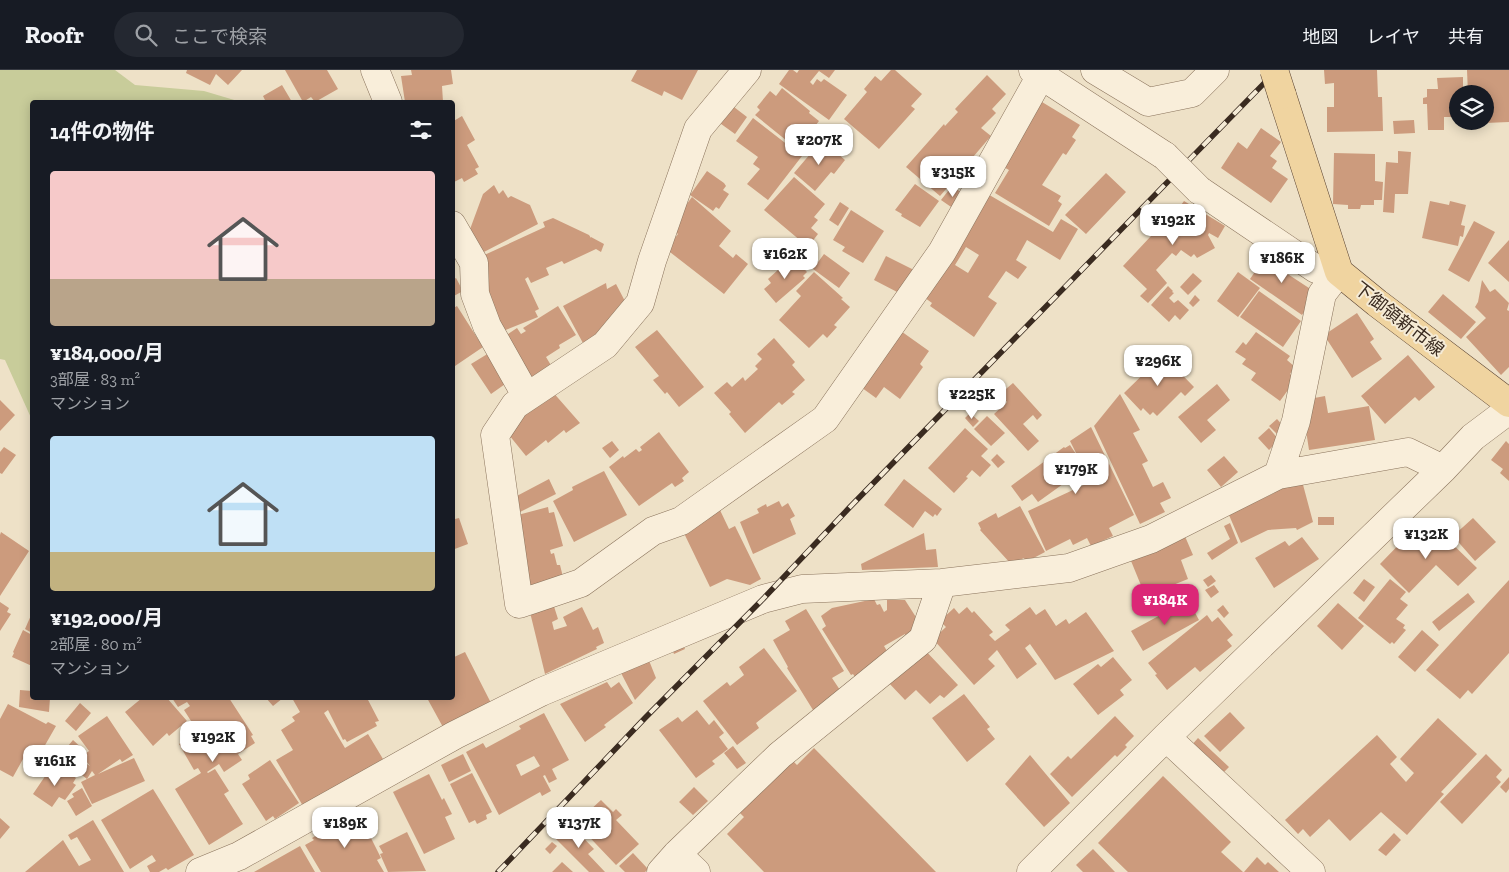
<!DOCTYPE html>
<html lang="ja">
<head>
<meta charset="utf-8">
<style>
  body { margin:0; font-family:"Zilla Slab","Noto Sans JP",serif; background:#242831; color:#f1f3f6; height:100vh; display:flex; flex-direction:column; font-size:19px; white-space:nowrap }
  * { box-sizing:border-box; margin:0 }
  p { font-size:16px; color:#9ea1a6 }
  .icon { flex:none; width:28px; height:28px; fill:none; stroke:currentColor; stroke-width:2; stroke-linecap:round; stroke-linejoin:round }
  .map { position:relative; flex:1; overflow:hidden }
  .sheet { position:absolute; left:30px; top:30px; width:425px; height:600px; display:flex; flex-direction:column; background:#171b24; border-radius:5px; box-shadow:0 2px 12px #0003 }
  .sheet>* { flex:none }
  .controls { position:absolute; left:1449px; top:15px; display:grid; gap:10px }
  .controls a { display:grid; place-items:center; width:45px; height:45px; border-radius:50%; background:#171b24; box-shadow:0 2px 12px #0003; font-size:25px }
  .price { position:absolute; translate:-50% -42px; padding:0 11px; border-radius:10px; background:#fff; color:#222; font-size:16px; line-height:32px; filter:drop-shadow(0 1px 2px #0008) }
  .price::after { content:''; position:absolute; left:50%; top:30px; width:15px; height:11px; margin-left:-8px; background:inherit; clip-path:polygon(0 0,100% 0,50% 100%) }
  .price.on { background:#db2777; color:#fff }
  ul { padding:0; list-style:none }
  li { display:grid; align-content:center; gap:10px; height:265px; padding:0 20px }
  li span { display:grid; place-items:center; height:155px; border-radius:5px; color:#555 }
  li>.icon { margin-inline-start:auto }
  span .icon { width:90px; height:90px; fill:#fffc; stroke-width:1 }
  li b { font-size:21px }
  h2 { display:flex; justify-content:space-between; align-items:center; height:60px; padding:0 20px; font-size:21px }
  header { display:flex; align-items:center; gap:30px; box-sizing:border-box; height:70px; padding:0 25px; background:#171b24; border-bottom:1px solid #363941 }
  header strong { font-size:24px }
  nav { display:flex; gap:28px; margin-inline-start:auto; font-size:18px }
  .search { width:350px; height:45px; background:#242831; display:flex; align-items:center; gap:12px; box-sizing:border-box; padding:0 18px; border-radius:28px; color:#9ea1a6; font-size:19px }
  .map>svg:first-child { display:block }
  .green { fill:#c8cc9a }
  .building { fill:#cc9b7d; fill-rule:evenodd }
  .lines { fill:none; stroke-linecap:round; stroke-linejoin:round }
  .minor-casing { stroke:#8a735c; stroke-width:29 }
  .major-casing { stroke:#584130; stroke-width:29 }
  .minor { stroke:#f9eeda; stroke-width:28 }
  .major { stroke:#f0d4a0; stroke-width:28 }
  .rail-casing { stroke:#3a2b20; stroke-width:5.5 }
  .rail { stroke:#f5ebd6; stroke-width:4; stroke-dasharray:11; stroke-linecap:butt }
  .minor-bridge-casing { stroke:#8a735c; stroke-width:29; stroke-linecap:butt }
  .major-bridge-casing { stroke:#584130; stroke-width:29; stroke-linecap:butt }
  .minor-bridge { stroke:#f9eeda; stroke-width:28 }
  .major-bridge { stroke:#f0d4a0; stroke-width:28 }
  .labels { text-anchor:middle; dominant-baseline:central; stroke-width:4; stroke-linejoin:round; paint-order:stroke }
  .street-label { font-size:18px; fill:#3a2b20; stroke:#f5ebd6 }
</style>
</head>
<body>
<header>
<strong>Roofr</strong>
<div class="search"><svg class="icon" aria-label="search" viewBox="0 0 24 24"><circle cx="10" cy="10" r="6"/><path d="M15 15l6 6"/></svg>ここで検索</div>
<nav><a>地図</a><a>レイヤ</a><a>共有</a></nav>
</header>
<div class="map">
<svg width="1509" height="802" viewBox="0 0 1509 802">
  <rect width="100%" height="100%" fill="#eee1c7"/>
  <path class="green" d="M0,0H115L135,15L204,21L241,32H32V350L5,290L0,289Z"/>
  <path class="building" d="M187,0H242L228,15L216,4L210,15L186,3Z
    M285,0H327L338,19L315,32L311,27L303,32Z
    M411,0H451L453,14L442,16L443,32H405L401,6L412,5Z
    M637,0H698L682,30L664,21L662,26L631,11Z
    M789,0H793L797,3L799,0H835L829,8L819,1L810,12L813,15L817,9L821,12L824,9L847,25L829,50L779,14Z
    M891,0H895L922,24L911,36L915,39L879,79L844,49L867,22L864,19L875,6L881,11Z
    M1324,0H1377L1378,27H1382L1383,61L1327,62V37H1334V13L1325,14Z
    M1467,0H1509V52L1485,53V24H1468Z
    M987,5L1006,24L992,39L996,43L981,58L991,66L973,87L976,90L963,104L961,102L940,126L906,97L944,54L945,56L958,42L955,39Z
    M1463,7V24H1458V47H1444V60H1428L1427,34H1423V28L1427,27V19H1438L1437,8Z
    M282,15L292,32H266L263,26Z
    M782,18L810,41L809,43L819,51L797,79L755,45L760,40L757,37L770,21L776,26Z
    M1042,32L1080,55L1072,67L1076,70L1066,85L1063,83L1042,115L1061,126L1058,131L1062,134L1049,156L995,123L1009,100L1000,95L1022,64Z
    M730,34L747,47L735,64L717,51Z
    M462,46L475,70L467,75L479,97L475,99L478,104L464,112L462,108L452,113V52Z
    M753,48L802,86L768,130L747,114L760,99L753,94L758,87L736,71Z
    M1414,50L1415,63L1394,64L1393,51Z
    M1261,58L1281,72L1270,86L1277,91L1272,98L1288,109L1271,133L1221,98L1238,72L1247,79Z
    M822,70L845,90L834,104L831,102L815,121L794,103Z
    M1398,81L1411,82L1408,124H1395L1394,143L1383,142L1386,92L1398,93Z
    M1334,83L1375,84V111L1383,112L1382,130H1374V135H1361L1360,139H1348V135L1333,134Z
    M707,101L724,113L726,116L723,120L729,124L719,139L716,137L713,141L690,125Z
    M1106,103L1126,122L1086,164L1065,145Z
    M794,107L825,134L814,147L818,150L811,158L818,164L808,177L764,140Z
    M915,114L939,131L920,157L901,146L902,144L895,140Z
    M494,115L499,124L503,120L508,128L511,126L530,135L538,154L482,183L469,162L483,124Z
    M952,116L965,125L954,139L941,130Z
    M986,123L1053,162L1061,149L1078,159L1060,190L1027,170L1016,190L1027,197L1018,209L1006,201L988,227L997,233L974,267L930,236L932,233L921,225ZM966,177L979,185L968,203L955,195Z
    M692,127L731,161L719,176L733,188L736,184L748,194L724,224L666,179L678,164L672,159L677,147Z
    M1184,131L1225,156L1218,168L1209,163L1208,165L1215,178L1197,188L1194,184L1191,187L1181,180L1176,186L1172,183L1156,200L1167,213L1148,233L1140,226L1147,219L1123,196L1165,151L1168,153Z
    M1430,131L1449,135L1450,131L1466,135L1461,155L1465,156L1463,167L1460,166L1458,176L1422,168Z
    M840,132L849,138L838,156L829,150Z
    M851,140L884,161L863,193L842,181L845,177L833,170Z
    M553,148L589,165L591,168V167L604,174L601,182L596,179L564,194L562,191L546,198L549,205L531,213L528,207L525,209L539,239L535,241L538,247L503,261L494,249L480,187L545,157L543,152Z
    M1474,151L1495,162L1469,212L1448,200Z
    M1509,170V212L1488,193Z
    M1268,183L1287,196L1283,201L1312,220L1306,229L1311,232L1302,245L1250,209Z
    M824,184L850,203L839,218L813,199Z
    M886,186L914,200L901,224L874,210Z
    M795,189L807,202L803,206L805,208L776,233L764,219L771,213L768,209L789,190L791,193Z
    M814,202L843,228L841,229L850,237L834,255L837,257L827,268L823,264L809,278L779,250L801,226L796,221Z
    M1238,202L1260,218L1238,247L1217,231Z
    M1193,203L1202,211L1188,225L1180,217Z
    M456,208L463,221L452,227V210Z
    M1482,210L1490,222L1495,219L1509,233L1507,240L1509,241V297L1501,305L1466,267L1486,248L1475,237L1478,232Z
    M606,213L607,219L616,214L628,237L584,275L563,236Z
    M1168,216L1173,221L1172,222L1174,223L1169,228L1174,233L1178,230L1189,240L1180,250L1175,245L1169,252L1151,235Z
    M1259,221L1301,251L1283,277L1240,247Z
    M1443,224L1476,252L1461,269L1428,242Z
    M1195,225L1200,230L1193,237L1189,233Z
    M457,236L483,277L455,296L452,292V239Z
    M558,236L576,265L559,275L560,278L546,287L552,297L532,309L505,266L517,258L521,264L526,261L523,258Z
    M1357,243L1374,269L1370,272L1382,289L1352,308L1324,265Z
    M898,259L929,281L920,294L923,297L900,329L884,317L876,328L858,315Z
    M657,260L704,317L679,337L667,322L665,324L653,310L659,306L635,277Z
    M1256,262L1290,286L1287,290L1295,297L1290,304L1296,309L1280,331L1251,310L1256,303L1242,294L1246,289L1235,282L1243,272L1246,275Z
    M774,268L795,292L792,295L805,310L792,322L795,324L782,335L779,332L745,363L729,344L731,342L714,323L727,312L732,317L743,307L745,311L758,299L755,296L762,289L757,284Z
    M489,283L508,312L491,324L471,294Z
    M1163,285L1194,317L1185,326L1181,322L1157,346L1153,342L1150,345L1143,338L1141,341L1124,323Z
    M1408,285L1435,317L1419,331L1415,327L1385,354L1361,326Z
    M1013,313L1042,345L1037,350L1033,345L1023,354L1039,371L1028,381L994,344L1007,332L1000,324Z
    M1217,314L1230,330L1207,350L1216,360L1201,373L1178,347Z
    M551,320L580,353L566,363L564,360L548,373L546,370L526,386L505,360Z
    M1120,324L1140,360L1133,363L1148,391L1142,394L1153,417L1163,412L1171,428L1160,433L1165,442L1140,454L1094,356Z
    M1325,326L1328,343L1369,336L1375,370L1309,380L1304,347L1312,346L1309,329Z
    M0,330L15,345L0,361Z
    M970,343L979,351L973,357L965,348Z
    M987,346L1005,363L991,376L974,359Z
    M1277,349L1284,357L1277,364L1269,356Z
    M1091,357L1134,445L1109,458L1113,466L1091,476L1087,468L1073,475L1070,469L1046,481L1028,441L1088,413L1087,409L1081,401L1038,432L1032,424L1022,431L1011,416L1064,377L1065,378L1070,375L1078,387L1070,371Z
    M965,358L988,379L981,386L991,395L980,407L972,400L966,407L968,408L954,423L928,398Z
    M1269,358L1279,370L1269,380L1258,368Z
    M659,362L689,402L682,408L684,411L675,417L672,413L639,436L609,397L623,386L624,388L636,379L639,382L642,380L640,377Z
    M612,371L619,380L610,388L602,378Z
    M1506,371L1509,374V411L1500,403L1503,399L1491,390Z
    M4,377L16,385L2,404L0,403V382Z
    M997,384L1005,392L998,398L991,390Z
    M1224,386L1238,402L1221,417L1207,400Z
    M604,401L627,445L574,472L553,431L573,420L572,417Z
    M549,409L556,424L520,442L513,428Z
    M904,409L942,439L937,446L935,444L933,447L925,441L913,458L884,435Z
    M1302,411L1313,452L1297,460L1296,458L1268,460L1241,473L1229,445L1274,423L1273,421Z
    M779,431L782,437L788,433L795,446L790,449L796,464L753,484L740,452L759,443L757,439L766,434L767,437Z
    M1020,436L1045,482L1026,492L1024,488L1011,494L980,460L981,459L978,453L996,443L998,448Z
    M548,437L549,443L554,442L563,476L550,480L551,484L554,483L557,495H560L563,507L525,517L514,446Z
    M719,438L729,459L735,456L761,509L750,515L727,509L710,517L681,457Z
    M452,442L455,449L459,448L468,474L452,480Z
    M1318,447H1334V455H1318Z
    M1473,448L1496,472L1475,491L1453,466Z
    M1230,453L1238,473L1212,490L1207,483L1230,469L1224,456Z
    M1414,459L1427,471L1438,460L1477,498L1458,516L1436,495L1409,523L1380,494Z
    M1,462L29,481L0,526V465Z
    M924,463L926,480L936,479L938,497L862,500L861,494Z
    M1184,464L1193,485L1181,490L1188,509L1158,521L1162,530L1149,535L1129,486Z
    M1302,467L1319,489L1274,518L1255,488L1285,471L1289,476Z
    M1211,505L1216,511L1208,517L1203,510Z
    M1364,509L1375,517L1364,532L1353,523Z
    M1390,509L1406,522L1400,529L1408,535L1396,549L1405,555L1403,558L1406,560L1394,574L1392,572L1390,574L1358,548Z
    M1509,510V583L1472,624L1468,620L1460,629L1426,600Z
    M1214,515L1219,522L1211,528L1205,520Z
    M1468,523L1475,532L1439,561L1432,552Z
    M551,527L558,549L552,552L554,560L567,556L563,547L582,537L593,560L598,557L604,573L596,577L597,579L545,604L528,534Z
    M874,529L877,535L880,534L884,542L887,540V530H905L921,555L906,567L905,564L884,576L887,581L855,607L853,604L851,605L822,559L826,556L821,546L832,538Z
    M1188,530L1199,550L1143,581L1131,561Z
    M0,532L9,538L7,542L11,544L0,561Z
    M1338,533L1364,556L1342,580L1317,556Z
    M1223,535L1229,543L1224,548L1217,540Z
    M967,537L972,543L974,541L993,562L989,565L995,571L1010,560L1005,555L1030,537L1036,545L1045,539L1056,556L1066,549L1069,554L1086,542L1114,581L1055,610L1030,574L1025,578L1037,594L1017,609L997,580L988,589L995,596L974,615L933,569L946,557L940,551L954,538L959,544Z
    M806,539L844,601L832,608L840,620L813,640L787,598L788,597L773,570L790,560L785,551Z
    M32,543V563L25,559Z
    M1207,545L1212,552L1218,547L1233,565L1227,570L1232,576L1200,602L1195,597L1167,620L1155,605L1157,604L1148,593Z
    M23,560L32,565V596L12,587L14,583L13,582Z
    M1422,560L1439,575L1415,602L1398,587Z
    M680,568L685,579L674,584L669,572Z
    M922,577L958,615L944,628L940,625L930,634L916,620L905,630L887,611Z
    M764,578L797,621L756,653L759,658L737,675L703,631L727,612L730,616L744,605L739,597Z
    M465,582L491,633L444,659L427,628H452V588Z
    M1113,587L1132,610L1120,620L1124,625L1098,645L1073,614L1098,594L1101,597Z
    M648,588L656,608L635,630L620,601Z
    M607,612L611,618L619,612L633,633L604,655L606,657L585,672L560,634Z
    M20,620L32,621V628H50L49,642L19,637Z
    M964,624L990,657L987,659L995,669L967,692L932,648Z
    M142,628H167L187,651L169,666L167,663L153,676L125,642Z
    M172,628H229L253,665L251,666L255,673L238,684L242,690L224,702L219,694L207,702L208,703L215,699L229,721L224,724L243,754L209,775L175,719L201,703L198,698L194,700L179,674L198,662L184,640L190,636L187,632L178,637Z
    M266,628H283L273,636Z
    M292,628H367L379,651L375,652L377,656L347,672L345,669L343,670L328,640L324,643L345,678L368,664L383,689L303,736L276,690L293,680L281,660L295,651L292,647L300,642Z
    M80,633L91,643L76,661L65,651Z
    M8,634L46,654L48,652L56,656L40,684L36,682L35,684L28,680L13,707L0,700V649Z
    M697,640L709,655L714,650L724,663L719,667L728,679L712,691L715,694L696,708L659,660L678,647L682,652Z
    M1230,642L1245,658L1220,682L1204,666Z
    M544,643L569,690L552,699L557,709L549,713L545,705L543,706L551,721L542,726L540,722L499,745L466,682L483,673L486,678L521,659L519,656ZM534,686L540,696L521,706L516,695Z
    M107,646L133,685L122,692L120,689L98,704L134,688L145,711L92,734L81,712L95,705L92,701L87,709L73,698L79,689L90,696L82,686L89,681L78,666Z
    M1115,646L1134,666L1125,675L1127,677L1117,687L1115,685L1072,727L1050,704L1068,686L1071,689Z
    M1438,648L1477,684L1441,722L1444,724L1407,765L1381,742L1350,771L1329,749L1310,767L1303,759L1298,764L1285,750L1377,665L1397,687L1390,694L1406,712L1414,703L1400,689Z
    M1198,668L1229,697L1220,706L1190,677Z
    M73,670L85,681L66,706L53,694Z
    M733,676L746,693L737,699L724,683Z
    M814,678L936,802H764L727,764L744,747L738,741L791,689L797,695Z
    M463,684L471,701L449,712L441,695Z
    M1486,684L1502,700L1496,707L1501,712L1462,754L1440,732Z
    M1030,685L1070,733L1044,757L1005,714Z
    M270,690L299,733L275,749L273,746L266,751L242,714L250,709L248,705Z
    M52,696L67,707L69,703L76,708L73,713L76,715L65,730L59,727L52,737L33,724Z
    M472,703L492,742L486,745L487,749L477,754L475,750L469,753L450,714Z
    M429,704L442,730L444,728L452,744L445,747L455,769L424,784L393,722Z
    M1163,706L1231,772L1221,782L1243,802H1128L1098,773Z
    M1509,707V719L1506,723L1500,717Z
    M694,717L708,731L693,745L679,732Z
    M82,718L92,736L76,746L67,731L74,727L72,724Z
    M153,719L194,785L168,800L166,798L159,802H150L147,796L156,791L152,785L130,799L101,750Z
    M601,730L613,742L616,739L622,745L616,750L639,774L616,795L576,753Z
    M359,744L381,788L377,790L384,802H321L305,775L314,770L312,768L338,753L340,755Z
    M0,748L10,757L0,769Z
    M93,750L124,802H25L63,770L79,796L91,790L77,767L71,770L68,765Z
    M570,754L594,779L588,784L605,802H589L555,768Z
    M407,762L426,801L388,802L380,784L383,783L379,776Z
    M1394,763L1401,770L1386,786L1378,780Z
    M552,772L557,776L550,784L545,779Z
    M300,776L315,802H254Z
    M1093,779L1115,802H1083L1076,795Z
    M633,783L648,799L645,802H625L619,796Z
    M1257,787L1265,795L1268,792L1279,802H1244Z
    M562,792L573,802H552Z"/>
  <g class="lines">
    <defs>
      <path id="minor" d="M375,0L388,32
        M747,0L698,59L652,191L640,233L605,275L515,335L495,365L519,534L581,513L653,461L681,451L825,349L942,182L1044,0
        M1033,0L1165,86
        M1095,0L1148,32L1192,23L1215,0
        M1199,120L1316,199L1339,202
        M452,155L474,193L475,224L487,256L527,327
        M1278,405L1296,351L1322,224L1339,202
        M1166,667L1311,802
        M677,784L696,802
        M200,802L239,786L455,665L541,622L763,529L802,519L942,513L1069,498L1151,469L1278,405L1408,382L1443,399
        M661,802L677,784L780,685L923,569L942,513
        M1031,802L1166,667L1443,399L1473,367L1509,340"/>
      <path id="major" d="M1282,25L1339,202L1377,233L1509,333"/>
    </defs>
    <use href="#minor" class="minor-casing"/>
    <use href="#major" class="major-casing"/>
    <use href="#minor" class="minor"/>
    <use href="#major" class="major"/>
    <defs>
      <path id="rail" d="M498,802L645,648L763,529L849,438L1277,0"/>
    </defs>
    <use href="#rail" class="rail-casing"/>
    <use href="#rail" class="rail"/>
    <defs>
      <path id="minor-bridge" d="M1165,86L1199,120"/>
      <path id="major-bridge" d="M1274,0L1282,25"/>
    </defs>
    <use href="#minor-bridge" class="minor-bridge-casing"/>
    <use href="#major-bridge" class="major-bridge-casing"/>
    <use href="#minor-bridge" class="minor-bridge"/>
    <use href="#major-bridge" class="major-bridge"/>
  </g>
  <g class="labels">
    <g class="street-label">
      <text transform="translate(1399 249) rotate(38)">下御領新市線</text>
    </g>
  </g>
</svg>
<div class="controls">
<a><svg class="icon" aria-label="layers" viewBox="0 0 24 24"><path d="M12 4l9 5-9 5-9-5zM3 14l9 5 9-5"/></svg></a>
</div>
<b class="price" style="left:819px;top:96px">¥207K</b>
<b class="price" style="left:953px;top:128px">¥315K</b>
<b class="price" style="left:1173px;top:176px">¥192K</b>
<b class="price" style="left:785px;top:210px">¥162K</b>
<b class="price" style="left:1282px;top:214px">¥186K</b>
<b class="price" style="left:1158px;top:317px">¥296K</b>
<b class="price" style="left:972px;top:350px">¥225K</b>
<b class="price" style="left:1076px;top:425px">¥179K</b>
<b class="price" style="left:1426px;top:490px">¥132K</b>
<b class="price on" style="left:1165px;top:556px">¥184K</b>
<b class="price" style="left:213px;top:693px">¥192K</b>
<b class="price" style="left:55px;top:717px">¥161K</b>
<b class="price" style="left:345px;top:779px">¥189K</b>
<b class="price" style="left:579px;top:779px">¥137K</b>
<section class="sheet">
<h2>14件の物件<svg class="icon" aria-label="filters" viewBox="0 0 24 24"><path d="M4 7h16M4 17h16"/><circle cx="9" cy="7" r="2"/><circle cx="15" cy="17" r="2"/></svg></h2>
<ul>
<li><span style="background:linear-gradient(#f6c9c9 70%,#b9a48a 0)"><svg class="icon" aria-label="home" viewBox="0 0 24 24"><path d="M3 11l9-7 9 7M6 9v11h12V9"/></svg></span><div><b>¥184,000/月</b><p>3部屋 · 83 m²</p><p>マンション</p></div></li>
<li><span style="background:linear-gradient(#bfe0f5 75%,#c2b280 0)"><svg class="icon" aria-label="home" viewBox="0 0 24 24"><path d="M3 11l9-7 9 7M6 9v11h12V9"/></svg></span><div><b>¥192,000/月</b><p>2部屋 · 80 m²</p><p>マンション</p></div></li>
</ul>
</section>
</div>
</body>
</html>
